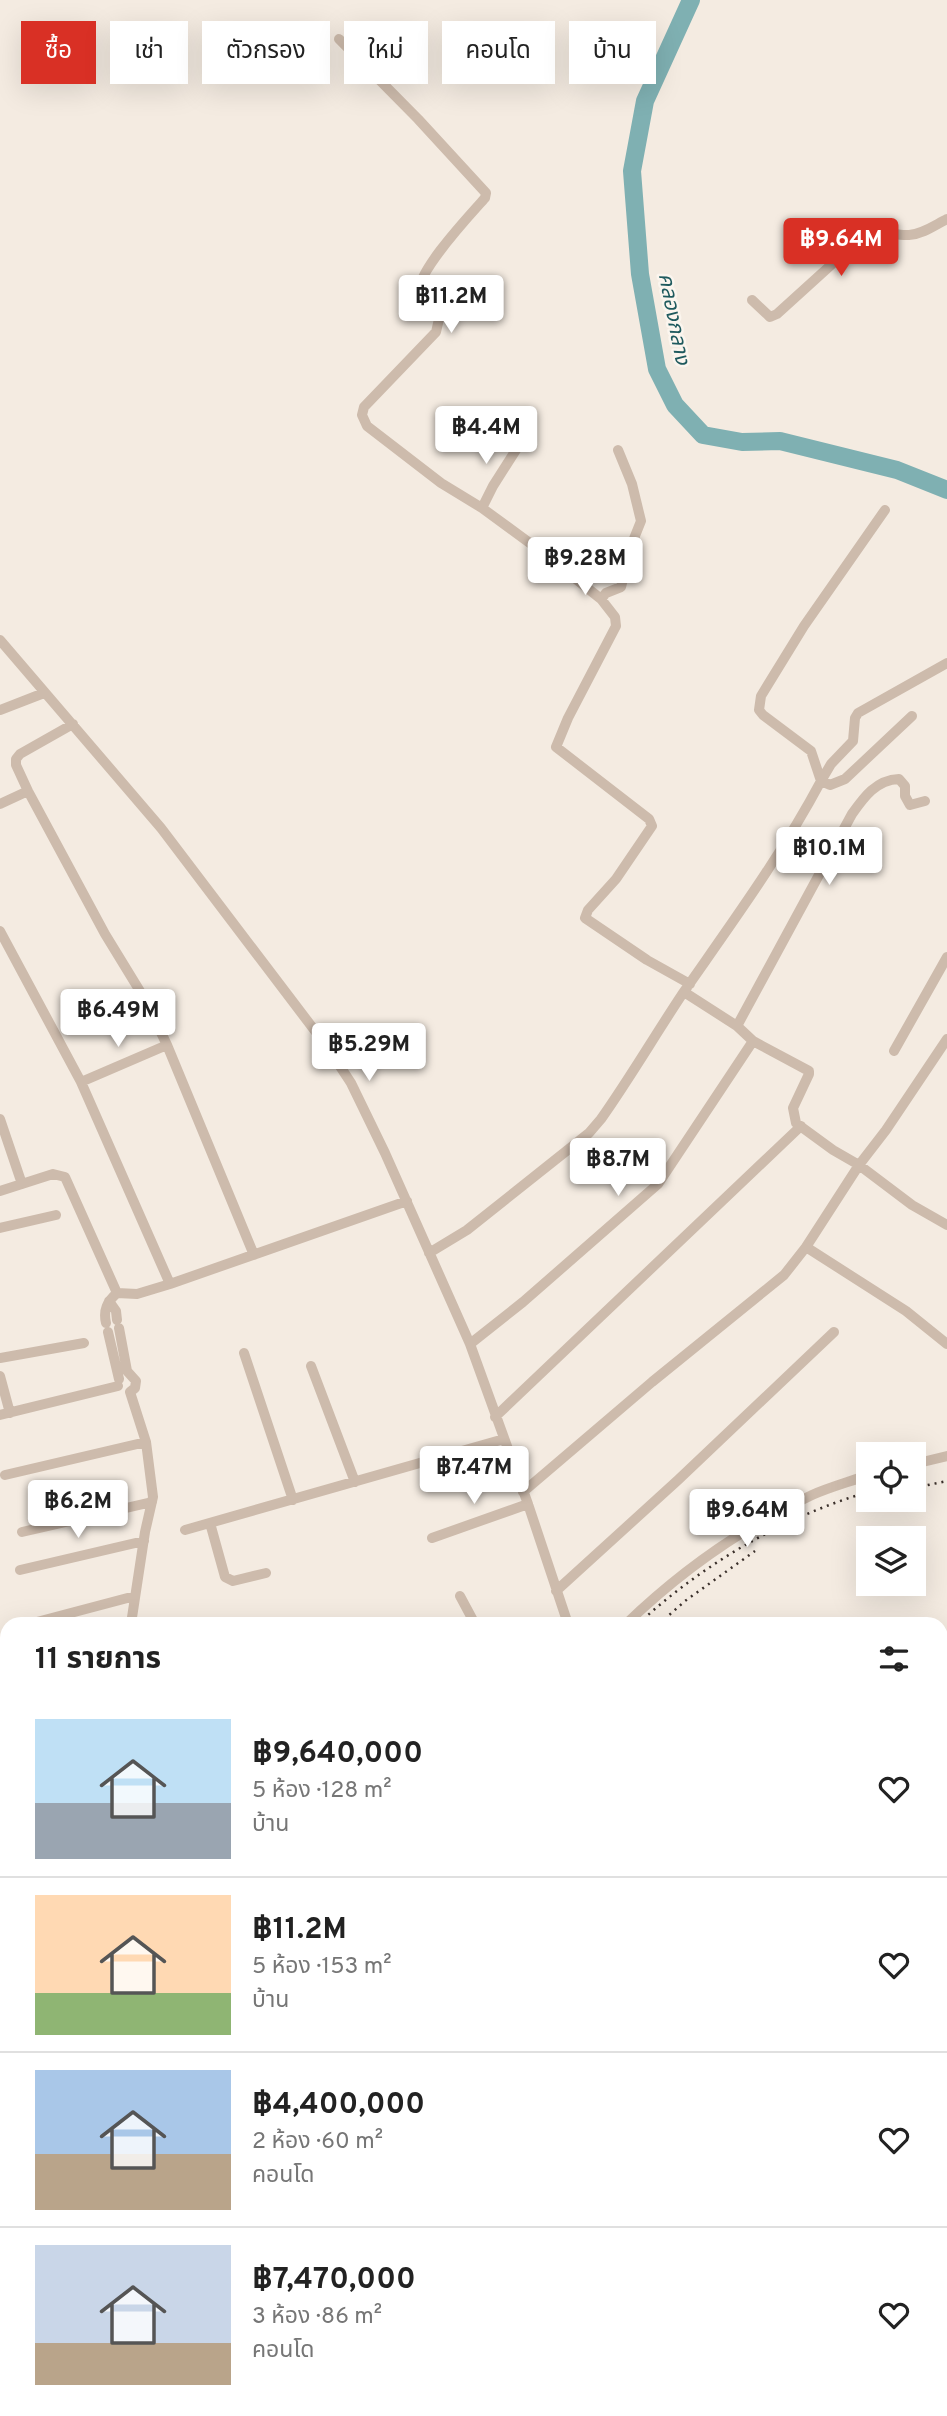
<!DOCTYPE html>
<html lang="th">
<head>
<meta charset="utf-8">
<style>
  body { margin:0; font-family:Overpass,"Noto Sans Thai",sans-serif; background:#f2f2f2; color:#222; height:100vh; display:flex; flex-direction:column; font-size:26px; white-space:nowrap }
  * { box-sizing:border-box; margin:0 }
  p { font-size:23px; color:#767676 }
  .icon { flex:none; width:38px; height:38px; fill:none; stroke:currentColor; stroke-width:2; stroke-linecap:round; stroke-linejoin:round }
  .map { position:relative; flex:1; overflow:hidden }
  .sheet { position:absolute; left:0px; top:1617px; width:948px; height:800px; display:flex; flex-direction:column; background:#fff; border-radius:21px 21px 0 0; box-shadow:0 7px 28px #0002 }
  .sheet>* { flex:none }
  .guide { position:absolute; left:21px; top:21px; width:906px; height:63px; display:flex; gap:14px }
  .tools { position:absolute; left:856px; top:1442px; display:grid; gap:14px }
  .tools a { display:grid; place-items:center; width:70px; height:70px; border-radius:0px; background:#fff; box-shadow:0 7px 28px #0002; font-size:35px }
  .price { position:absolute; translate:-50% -60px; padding:0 16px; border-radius:7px; background:#fff; color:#222; font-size:23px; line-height:46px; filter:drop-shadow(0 2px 4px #0008) }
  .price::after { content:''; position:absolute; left:50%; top:42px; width:21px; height:16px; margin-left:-10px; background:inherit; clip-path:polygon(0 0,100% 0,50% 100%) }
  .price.on { background:#d93025; color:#fff }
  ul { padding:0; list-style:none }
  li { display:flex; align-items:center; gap:21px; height:175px; padding:0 35px }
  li+li { border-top:2px solid #e0e0e0 }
  li span { display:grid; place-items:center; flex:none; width:196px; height:140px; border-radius:0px; color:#555 }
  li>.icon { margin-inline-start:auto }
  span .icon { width:84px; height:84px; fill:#fffc; stroke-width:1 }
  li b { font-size:30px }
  h2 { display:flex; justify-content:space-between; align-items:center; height:84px; padding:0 35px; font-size:30px }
  .chip { padding:0 24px; border-radius:0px; background:#fff; box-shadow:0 7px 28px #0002; font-size:24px; line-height:63px }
  .chip.on { background:#d93025; color:#fff }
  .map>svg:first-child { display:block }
  .water { fill:#7fb0b2 }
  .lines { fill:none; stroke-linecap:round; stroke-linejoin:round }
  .river { stroke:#7fb0b2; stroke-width:18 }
  .minor { stroke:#cdbbac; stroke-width:10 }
  .secondary { stroke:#a18a7d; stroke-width:14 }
  .rail { stroke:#3b302b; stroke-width:2.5; stroke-dasharray:2 5; stroke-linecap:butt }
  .labels { text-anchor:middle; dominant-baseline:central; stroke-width:5; stroke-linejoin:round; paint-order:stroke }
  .water-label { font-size:21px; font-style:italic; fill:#1f5a5e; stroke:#fbf5ee }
</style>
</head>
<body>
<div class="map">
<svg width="947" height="2416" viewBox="0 0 947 2416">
  <rect width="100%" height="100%" fill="#f4ebe1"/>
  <path class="water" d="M7,2225V2271H0V2226Z
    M320,2410H383L391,2416H333Z"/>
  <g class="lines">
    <path class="river" d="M691,0L645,101L632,171L640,274L657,369L675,405L703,435L742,442L780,441L897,470L947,490"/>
    <path class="minor" d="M339,39L418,119L486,193L485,198C470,215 416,272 419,293C421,302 433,312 439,319L436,332L364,407L362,415L367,426L441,483L482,508L542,552L601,599
      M752,300L770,317L777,314L863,236C879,228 893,236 909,235C923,234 935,225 947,219
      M618,450L632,484L641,521L631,546L621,587L606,593L601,599L615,617L616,626L568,718L556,747L649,819L652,826L616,879L588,910L585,918L647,960L690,984
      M482,508L493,486L521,442
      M0,640L161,828L328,1048L351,1083L385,1153L470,1344L528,1504L568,1624
      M0,710L44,693
      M912,716L845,779L830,785L821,781L831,764L853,741L855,718L858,713L947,663
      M73,724L20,754L16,759V765L28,791L105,934L146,1001L167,1045L254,1255
      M0,804L28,791
      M0,931L81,1082L170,1284
      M684,992L737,1026L753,1041L809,1071V1074L793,1108L796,1123L833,1150L859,1165L912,1205L947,1225
      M737,1026L852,814C864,797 876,780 899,779L905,786V796L910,805L925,801
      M894,1051L947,957
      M81,1082L167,1045
      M0,1119L22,1184
      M0,1191L53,1174L65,1177L117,1293L137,1294L170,1284L407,1201
      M0,1228L56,1215
      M806,1247L906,1311L947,1344
      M429,1253L467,1230L589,1133L601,1119C630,1078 655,1035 683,993C731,924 781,856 821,781L811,751L763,715L759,710L761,696L804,626L885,510
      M109,1301L116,1311L117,1320
      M106,1323C103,1310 107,1302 117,1293
      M119,1328L127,1371L136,1381L135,1388L130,1392
      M108,1332L119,1379
      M470,1344L523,1302L658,1184L753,1041
      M244,1353L293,1500
      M0,1358L84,1343
      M311,1366L355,1482
      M0,1376L10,1413
      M130,1392L146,1442L153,1497L145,1532L131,1624
      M0,1415L118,1386
      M495,1417L801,1126
      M914,1464L947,1456
      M5,1475L146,1442
      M523,1492L652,1382L784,1275L806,1247L859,1165L886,1130L947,1039
      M210,1523L225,1577L233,1581L266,1573
      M185,1530L504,1439
      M22,1532L152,1502
      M432,1538L528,1504
      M20,1570L144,1541
      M556,1591L678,1480L834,1332
      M460,1596L475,1624
      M33,1623L135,1596
      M626,1624C682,1570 741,1528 812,1495C830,1487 849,1482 868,1475
      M0,1830L7,1859
      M942,1843L947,1833
      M942,1880L947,1883
      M942,2026L947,2028
      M0,2125L7,2124
      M0,2332L7,2325
      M546,2410L547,2416
      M691,2410L695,2416
      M571,2415L581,2410
      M720,2416V2410"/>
    <path class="secondary" d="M942,2205L947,2201
      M705,2416L711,2410"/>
    <path class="rail" d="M914,1488L947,1481
      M638,1624C703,1564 783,1517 868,1492
      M659,1624L685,1601L755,1551
      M0,2300L7,2293
      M0,2317L7,2311"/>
  </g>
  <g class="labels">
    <g class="water-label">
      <text transform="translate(673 319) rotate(79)">คลองกลาง</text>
    </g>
  </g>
</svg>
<div class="tools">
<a><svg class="icon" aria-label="locate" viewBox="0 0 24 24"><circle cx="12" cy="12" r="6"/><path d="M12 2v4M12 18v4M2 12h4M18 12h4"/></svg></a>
<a><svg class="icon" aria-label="layers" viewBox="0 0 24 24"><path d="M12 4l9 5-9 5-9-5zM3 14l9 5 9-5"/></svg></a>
</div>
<b class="price on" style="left:841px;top:278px">฿9.64M</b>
<b class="price" style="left:451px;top:335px">฿11.2M</b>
<b class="price" style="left:486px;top:466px">฿4.4M</b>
<b class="price" style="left:585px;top:597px">฿9.28M</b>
<b class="price" style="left:829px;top:887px">฿10.1M</b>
<b class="price" style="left:118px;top:1049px">฿6.49M</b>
<b class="price" style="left:369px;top:1083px">฿5.29M</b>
<b class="price" style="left:618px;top:1198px">฿8.7M</b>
<b class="price" style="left:474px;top:1506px">฿7.47M</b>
<b class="price" style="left:78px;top:1540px">฿6.2M</b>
<b class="price" style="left:747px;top:1549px">฿9.64M</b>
<div class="guide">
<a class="chip on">ซื้อ</a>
<a class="chip">เช่า</a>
<a class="chip">ตัวกรอง</a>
<a class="chip">ใหม่</a>
<a class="chip">คอนโด</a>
<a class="chip">บ้าน</a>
</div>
<section class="sheet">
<h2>11 รายการ<svg class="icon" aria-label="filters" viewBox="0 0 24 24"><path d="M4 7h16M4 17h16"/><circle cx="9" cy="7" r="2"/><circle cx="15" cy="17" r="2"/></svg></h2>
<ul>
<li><span style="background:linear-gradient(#bfe0f5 60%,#9aa5b1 0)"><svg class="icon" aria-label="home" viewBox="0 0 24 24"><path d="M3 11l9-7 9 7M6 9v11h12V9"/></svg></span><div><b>฿9,640,000</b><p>5 ห้อง · 128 m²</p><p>บ้าน</p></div><svg class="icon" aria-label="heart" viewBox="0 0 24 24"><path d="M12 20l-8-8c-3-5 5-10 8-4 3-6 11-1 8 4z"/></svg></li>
<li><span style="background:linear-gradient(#ffd9b3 70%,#8fb573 0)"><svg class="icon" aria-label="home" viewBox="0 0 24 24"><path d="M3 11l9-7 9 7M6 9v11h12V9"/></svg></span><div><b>฿11.2M</b><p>5 ห้อง · 153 m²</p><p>บ้าน</p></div><svg class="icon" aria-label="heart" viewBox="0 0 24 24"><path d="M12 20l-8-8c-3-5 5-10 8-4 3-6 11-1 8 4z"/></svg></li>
<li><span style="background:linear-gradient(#a9c7e8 60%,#b9a48a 0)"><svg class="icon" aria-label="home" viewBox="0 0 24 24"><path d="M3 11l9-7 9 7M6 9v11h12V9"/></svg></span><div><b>฿4,400,000</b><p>2 ห้อง · 60 m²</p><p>คอนโด</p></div><svg class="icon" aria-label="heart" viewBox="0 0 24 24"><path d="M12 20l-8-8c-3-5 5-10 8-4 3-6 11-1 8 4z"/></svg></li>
<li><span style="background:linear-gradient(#c9d6e8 70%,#b9a48a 0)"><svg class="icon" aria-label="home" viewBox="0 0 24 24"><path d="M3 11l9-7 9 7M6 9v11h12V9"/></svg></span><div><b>฿7,470,000</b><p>3 ห้อง · 86 m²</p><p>คอนโด</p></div><svg class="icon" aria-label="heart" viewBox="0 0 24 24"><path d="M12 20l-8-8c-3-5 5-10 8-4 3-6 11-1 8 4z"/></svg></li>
</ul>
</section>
</div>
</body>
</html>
